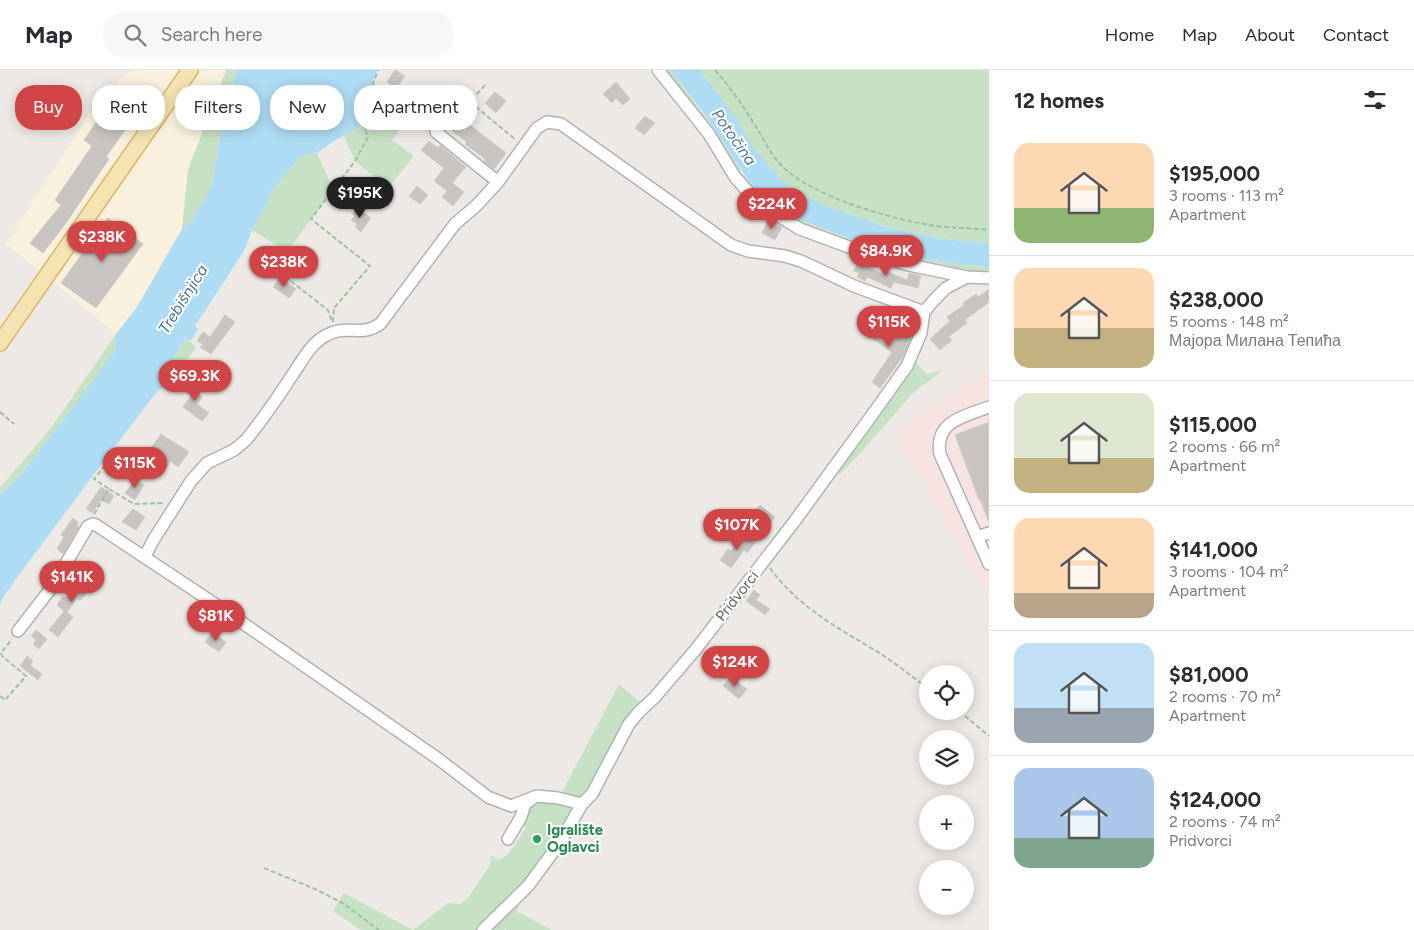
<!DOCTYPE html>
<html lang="en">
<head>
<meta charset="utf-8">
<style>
  body { margin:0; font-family:Figtree,sans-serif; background:#f7f7f7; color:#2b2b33; height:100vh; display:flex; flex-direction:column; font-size:19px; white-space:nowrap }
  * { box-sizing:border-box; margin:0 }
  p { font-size:16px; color:#7c7c81 }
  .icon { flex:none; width:28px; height:28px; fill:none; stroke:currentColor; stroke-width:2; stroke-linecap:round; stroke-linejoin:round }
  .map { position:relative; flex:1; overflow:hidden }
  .drawer { display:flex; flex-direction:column; background:#fff; width:425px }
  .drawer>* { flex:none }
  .hud { position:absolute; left:15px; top:15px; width:475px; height:45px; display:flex; gap:10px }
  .tools { position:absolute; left:919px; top:595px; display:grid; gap:10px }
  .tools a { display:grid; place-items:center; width:55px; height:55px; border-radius:50%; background:#fff; box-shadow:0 2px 12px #0003; font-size:25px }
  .price { position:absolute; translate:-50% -42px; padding:0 11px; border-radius:18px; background:#d24547; color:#fff; font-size:16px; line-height:32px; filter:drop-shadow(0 1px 2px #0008) }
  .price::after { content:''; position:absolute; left:50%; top:30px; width:15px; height:11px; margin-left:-8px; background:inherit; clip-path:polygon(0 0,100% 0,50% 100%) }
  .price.on { background:#222; color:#fff }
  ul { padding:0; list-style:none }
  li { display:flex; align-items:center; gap:15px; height:125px; padding:0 25px }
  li+li { border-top:1px solid #e1e1e2 }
  li span { display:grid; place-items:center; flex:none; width:140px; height:100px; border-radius:15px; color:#555 }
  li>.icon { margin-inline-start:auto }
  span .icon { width:60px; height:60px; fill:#fffc; stroke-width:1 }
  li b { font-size:21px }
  h2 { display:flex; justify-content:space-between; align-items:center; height:60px; padding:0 25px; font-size:21px }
  .pill { padding:0 18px; border-radius:20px; background:#fff; box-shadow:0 2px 12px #0003; font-size:18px; line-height:45px }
  .pill.on { background:#d24547; color:#fff }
  header { display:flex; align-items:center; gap:30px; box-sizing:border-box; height:70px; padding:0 25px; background:#fff; border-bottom:1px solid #e1e1e2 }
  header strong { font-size:24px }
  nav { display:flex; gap:28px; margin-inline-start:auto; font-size:18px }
  .search { width:350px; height:45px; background:#f7f7f7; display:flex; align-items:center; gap:12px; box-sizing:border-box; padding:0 18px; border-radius:20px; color:#7c7c81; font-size:19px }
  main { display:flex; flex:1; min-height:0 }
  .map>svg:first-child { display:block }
  .commercial { fill:#f9f0dd }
  .medical { fill:#f8e3e3 }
  .green { fill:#c7e1c4 }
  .water { fill:#aedcf4 }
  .building { fill:#c8c5c1; stroke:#d1cbc4 }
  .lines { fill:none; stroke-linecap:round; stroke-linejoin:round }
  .minor-casing { stroke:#b0b2b5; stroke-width:14 }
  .major-casing { stroke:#dfb46b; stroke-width:18 }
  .path { stroke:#9ec1a5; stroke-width:2; stroke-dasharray:5 2.5; stroke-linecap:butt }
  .minor { stroke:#fff; stroke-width:11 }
  .major { stroke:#f4e4b2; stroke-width:15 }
  .leisure-dot { fill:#2e9e5b; stroke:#fff; stroke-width:2 }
  .labels { text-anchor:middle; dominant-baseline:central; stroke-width:4; stroke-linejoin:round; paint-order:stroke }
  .street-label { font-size:15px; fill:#5c6063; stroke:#fff }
  .leisure-label { font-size:15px; font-weight:bold; fill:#27864d; stroke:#fff; text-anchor:start }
  .water-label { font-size:16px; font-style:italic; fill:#4a799c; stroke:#fff }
</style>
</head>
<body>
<header>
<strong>Map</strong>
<div class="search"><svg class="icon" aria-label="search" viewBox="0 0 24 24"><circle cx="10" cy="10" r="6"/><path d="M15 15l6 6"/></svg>Search here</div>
<nav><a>Home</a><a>Map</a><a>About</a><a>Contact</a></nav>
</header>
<main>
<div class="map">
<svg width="989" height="860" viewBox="0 0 989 860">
  <rect width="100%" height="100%" fill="#edeae5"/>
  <path class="commercial" d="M131,0H226L188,100L182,159L137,237L116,264L6,174L99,29Z"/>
  <path class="medical" d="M989,298V530L894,361Z"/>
  <path class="green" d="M226,0H237L220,67L212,117L191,152L182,159L188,100Z
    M664,0H670L714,58L741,101L736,104Z
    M700,0H989V174C955,170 921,167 888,157C875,153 861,148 848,144C824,136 800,127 781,110C748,80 728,35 700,0Z
    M371,12L413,41L392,70L414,86L388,118L355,91L344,66L349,63L368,42L367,24Z
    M317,83L333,119L287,182L252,160L265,137L271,121L302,85Z
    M743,104C750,112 757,121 764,127C793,151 832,162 866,175L865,180L801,155L772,139L739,107Z
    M870,176C910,186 948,194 989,197V202L956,199L869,181Z
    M116,264L115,280L100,303L20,406L0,425V418L51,358Z
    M186,268L196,277L185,294L173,302L174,287Z
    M916,292L926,304L943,300L913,323L857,387L840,404L836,403L907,307Z
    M619,614L641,633L585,726L577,729L560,726Z
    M534,730C546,731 569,729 573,742L538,797L480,860H361L333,841L344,823L413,860L448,833L460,834L468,828L490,795L491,785L499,790C512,784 518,769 526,757L520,754Z
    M521,834L516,841L552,860H507L505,859L504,860H487L503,844Z"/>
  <path class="water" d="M237,0H377L367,24L368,42L361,54L349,63L334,71L317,83L302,85L271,121L265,137L252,160L244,181L195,256L198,259L191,271L186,268L174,287L173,302L168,312L155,324L110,383L18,506L2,529L0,536V425L20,406L100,302L115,280L116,264L137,237L182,159L191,152L212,117L220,67Z
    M670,0H700L738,51L752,76L770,98L781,110L797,122L823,135L889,158L937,168L989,174V197C932,193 879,180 826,160C806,152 778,141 763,126C742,105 730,82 714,58C701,38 685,19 670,0Z"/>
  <path class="building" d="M395,0L405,6L396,18L387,12Z
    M616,12L630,29L623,35L616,28L612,33L603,24Z
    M495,22L506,31L496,43L485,33Z
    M114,27L137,43L106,87L109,89L66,153L43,183L30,173L61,135L55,130L92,76L84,70Z
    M457,45L506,83L494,99L484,91L485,89L465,74L467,72L447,57Z
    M645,46L655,53L644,65L635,58Z
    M429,71L438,78L440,75L466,97L452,113L464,122L453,136L442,127L447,121L434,111L444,98L421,80Z
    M417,116L428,125L420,134L409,126Z
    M357,137L371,148L361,162L355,157L357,154L351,150L355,146L352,144Z
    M108,148L143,174L96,238L61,213Z
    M769,149L782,157L775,170L762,163Z
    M858,192L882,204L884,200L907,210L909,203L921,206L918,218L894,212L891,218L867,207L865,211L857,207L859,203L854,201Z
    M280,207L296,219L289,228L273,217Z
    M989,219V232L965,250L967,253L948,267L952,270L940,280L930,269L950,251L947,247L964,235L963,233L976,224L978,227Z
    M225,245L235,252L211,284L200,277L203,274L197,271L203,262L210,267Z
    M879,248L904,265L906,263L911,267L904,285L880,318L872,312L892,282L867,265Z
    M190,311L201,319L198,324L202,327L197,334L209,343L202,351L183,337L191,326L184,320Z
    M989,352V450H988L980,429L979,430L955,365Z
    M161,364L189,382L178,397L170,391L165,400L153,393L143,408L136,403L153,380L151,378Z
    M136,409L144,415L135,430L125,423Z
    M101,417L114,426L109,434L101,430L92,443L86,439Z
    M760,435L775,447L767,457L752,445Z
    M133,439L145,447L136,460L122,452Z
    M73,448L78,452L77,455L79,456L63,484L57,479L64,467L61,465Z
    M744,464L755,473L747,483L744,480L731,498L720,490L728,479L731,481Z
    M87,503L97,510L80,531L77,528L67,542L73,547L58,567L49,560L64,541L57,535L63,526L66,528L76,513L78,515Z
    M754,520L760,525L756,530L770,539L765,545L746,531Z
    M36,560L47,569L39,579L33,574L36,570L31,566Z
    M212,562L226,572L219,582L205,572Z
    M27,586L33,591L30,595L42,604L38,610L20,596Z
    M730,607L747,619L739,629L723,616Z"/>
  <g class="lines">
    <defs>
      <path id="minor" d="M658,0L709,64L735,107L758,133L800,159L849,177L909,195L967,207
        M436,62L498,112
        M989,337C965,346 934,351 940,384L989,494
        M977,467L989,463
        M145,486L154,469L191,411L207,393L234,380L246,370C262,350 277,329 291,307C301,293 310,274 325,266C347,253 360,268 380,254L455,154L477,135L498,112L537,58L547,52L561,54L731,175L748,181L785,186L801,191L854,216L924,242
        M18,561L52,517L88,456L93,454L96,455L224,540L437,688L488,727L511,736L537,726L558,728L582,734
        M508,769L521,747L525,734L531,730
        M483,860L528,816L559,774L582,734L592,724L629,654L639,642L655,627L696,579L794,452L872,345L907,296L921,263L924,242L934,230L946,218L967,207L989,208"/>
      <path id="major" d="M0,273L190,0"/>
    </defs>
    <use href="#minor" class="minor-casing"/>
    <use href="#major" class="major-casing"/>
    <path class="path" d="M715,0C729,16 742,34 753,52C763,67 769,83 782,96C812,127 894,150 936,156C954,158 971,158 989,160
      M485,15L470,32L516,70
      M279,202L328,240L332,252
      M333,252L334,238L370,196L311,149L355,91L368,67L363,55L370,41L369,24L378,0
      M0,342L14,354
      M109,419L134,434L165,433
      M94,444L109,419L94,409L111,388
      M770,498C797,536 839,559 878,582C895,593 911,606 928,618
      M0,626L5,630L26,606L2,586L1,583L12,569
      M959,641L989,666
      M264,798L315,819L344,834L379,860"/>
    <use href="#minor" class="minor"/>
    <use href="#major" class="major"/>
  </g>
  <circle class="leisure-dot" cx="537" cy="769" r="5"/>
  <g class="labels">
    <g class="street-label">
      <text transform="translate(737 526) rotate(-52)">Pridvorci</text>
    </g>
    <g class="leisure-label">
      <text x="547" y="760">Igralište<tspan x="547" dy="17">Oglavci</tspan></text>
    </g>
    <g class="water-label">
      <text transform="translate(734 67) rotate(55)">Potočina</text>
      <text transform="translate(183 229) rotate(-58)">Trebišnjica</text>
    </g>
  </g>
</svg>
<div class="tools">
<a><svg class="icon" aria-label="locate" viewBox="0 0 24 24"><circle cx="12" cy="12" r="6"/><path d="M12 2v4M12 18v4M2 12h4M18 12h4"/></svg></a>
<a><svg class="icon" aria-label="layers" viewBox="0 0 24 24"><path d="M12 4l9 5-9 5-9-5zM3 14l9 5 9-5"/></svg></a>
<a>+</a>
<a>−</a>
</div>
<b class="price on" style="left:360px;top:149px">$195K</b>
<b class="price" style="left:772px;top:160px">$224K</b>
<b class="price" style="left:102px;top:193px">$238K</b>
<b class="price" style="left:886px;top:207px">$84.9K</b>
<b class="price" style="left:284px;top:218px">$238K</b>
<b class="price" style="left:889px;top:278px">$115K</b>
<b class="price" style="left:195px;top:332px">$69.3K</b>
<b class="price" style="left:135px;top:419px">$115K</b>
<b class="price" style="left:737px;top:481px">$107K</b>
<b class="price" style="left:72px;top:533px">$141K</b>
<b class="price" style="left:216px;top:572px">$81K</b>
<b class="price" style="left:735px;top:618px">$124K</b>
<div class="hud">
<a class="pill on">Buy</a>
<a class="pill">Rent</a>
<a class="pill">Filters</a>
<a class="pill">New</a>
<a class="pill">Apartment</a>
</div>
</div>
<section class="drawer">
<h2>12 homes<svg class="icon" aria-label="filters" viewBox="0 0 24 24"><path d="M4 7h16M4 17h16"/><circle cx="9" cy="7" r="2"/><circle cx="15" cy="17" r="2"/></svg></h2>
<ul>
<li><span style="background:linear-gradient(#ffd9b3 65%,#8fb573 0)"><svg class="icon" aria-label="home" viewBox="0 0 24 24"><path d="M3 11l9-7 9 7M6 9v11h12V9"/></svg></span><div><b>$195,000</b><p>3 rooms · 113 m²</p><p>Apartment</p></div></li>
<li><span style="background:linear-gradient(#ffd9b3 60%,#c2b280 0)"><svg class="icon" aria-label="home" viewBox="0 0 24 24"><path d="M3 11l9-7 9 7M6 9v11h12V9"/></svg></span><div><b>$238,000</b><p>5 rooms · 148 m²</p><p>Мајора Милана Тепића</p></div></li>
<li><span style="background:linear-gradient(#dfe7d0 65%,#c2b280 0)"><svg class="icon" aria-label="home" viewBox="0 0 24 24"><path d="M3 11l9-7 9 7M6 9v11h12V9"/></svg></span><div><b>$115,000</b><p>2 rooms · 66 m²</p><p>Apartment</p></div></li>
<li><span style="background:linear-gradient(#ffd9b3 75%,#b9a48a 0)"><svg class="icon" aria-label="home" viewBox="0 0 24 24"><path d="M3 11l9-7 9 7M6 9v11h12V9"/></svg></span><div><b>$141,000</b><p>3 rooms · 104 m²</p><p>Apartment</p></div></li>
<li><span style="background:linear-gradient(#bfe0f5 65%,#9aa5b1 0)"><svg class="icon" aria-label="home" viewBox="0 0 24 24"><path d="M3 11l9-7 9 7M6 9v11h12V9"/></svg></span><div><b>$81,000</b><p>2 rooms · 70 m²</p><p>Apartment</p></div></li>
<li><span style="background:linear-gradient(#a9c7e8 70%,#7fa58c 0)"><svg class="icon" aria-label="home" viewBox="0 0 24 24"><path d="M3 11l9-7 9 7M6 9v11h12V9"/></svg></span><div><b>$124,000</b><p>2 rooms · 74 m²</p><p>Pridvorci</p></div></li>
</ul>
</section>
</main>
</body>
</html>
